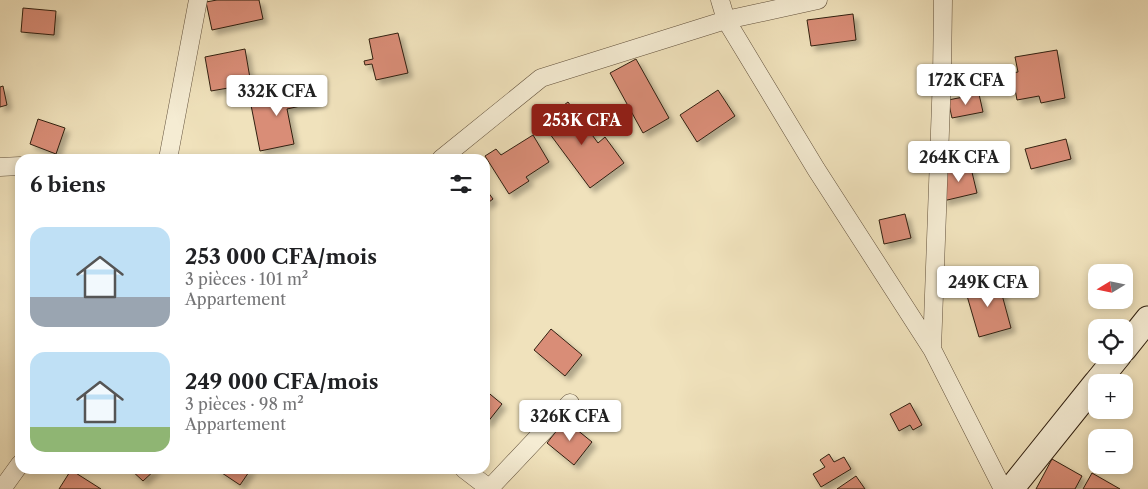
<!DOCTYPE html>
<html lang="fr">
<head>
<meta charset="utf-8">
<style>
  body { margin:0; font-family:"Libre Caslon Text",serif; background:#f6f6f6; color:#202124; height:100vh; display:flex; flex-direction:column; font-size:19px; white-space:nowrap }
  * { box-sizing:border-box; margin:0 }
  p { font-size:16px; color:#757577 }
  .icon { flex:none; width:28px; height:28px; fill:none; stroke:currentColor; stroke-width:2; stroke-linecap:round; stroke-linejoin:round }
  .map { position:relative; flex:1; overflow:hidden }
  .sheet { position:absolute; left:15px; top:154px; width:475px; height:320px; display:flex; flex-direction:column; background:#fff; border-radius:15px; box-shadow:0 2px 8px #0003 }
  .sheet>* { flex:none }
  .needle { width:32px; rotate:260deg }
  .buttons { position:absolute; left:1088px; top:264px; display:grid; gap:10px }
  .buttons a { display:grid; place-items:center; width:45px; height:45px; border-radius:10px; background:#fff; box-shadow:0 2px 8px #0003; font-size:25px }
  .price { position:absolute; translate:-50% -42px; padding:0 11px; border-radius:5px; background:#fff; color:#222; font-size:16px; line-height:32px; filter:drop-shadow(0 1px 2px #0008) }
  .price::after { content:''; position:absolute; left:50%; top:30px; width:15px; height:11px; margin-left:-8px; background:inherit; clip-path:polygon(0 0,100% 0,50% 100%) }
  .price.active { background:#8f2418; color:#fff }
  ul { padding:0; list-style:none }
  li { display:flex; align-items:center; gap:15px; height:125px; padding:0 15px }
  li span { display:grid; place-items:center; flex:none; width:140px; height:100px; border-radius:15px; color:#555 }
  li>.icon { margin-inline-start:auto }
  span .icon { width:60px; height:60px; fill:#fffc; stroke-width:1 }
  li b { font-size:21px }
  h2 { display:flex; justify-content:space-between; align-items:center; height:60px; padding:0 15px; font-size:21px }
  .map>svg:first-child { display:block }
  .building { fill:#d98d77; stroke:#312010; filter:url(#shadow) }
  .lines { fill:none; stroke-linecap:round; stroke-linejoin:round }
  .minor-casing { stroke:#61503b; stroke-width:19 }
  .secondary-casing { stroke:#312010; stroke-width:27 }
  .minor { stroke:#f5ecd3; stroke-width:18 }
  .secondary { stroke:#f5ecd3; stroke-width:25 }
</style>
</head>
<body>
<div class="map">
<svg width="1148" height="489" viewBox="0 0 1148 489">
  <defs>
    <filter id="shadow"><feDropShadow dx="4.5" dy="4.5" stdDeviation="2.5" flood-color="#0004"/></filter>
  </defs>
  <rect width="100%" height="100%" fill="#f0e2bc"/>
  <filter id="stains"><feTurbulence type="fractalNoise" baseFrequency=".004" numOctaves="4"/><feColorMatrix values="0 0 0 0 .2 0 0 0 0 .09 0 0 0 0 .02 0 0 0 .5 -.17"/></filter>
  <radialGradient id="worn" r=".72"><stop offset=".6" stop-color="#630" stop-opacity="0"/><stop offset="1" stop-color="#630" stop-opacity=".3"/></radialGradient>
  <path class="building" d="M217,0H259L263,19L212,30L206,2Z
    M23,8L56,11L54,35L21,32Z
    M853,14L856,40L811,46L807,20Z
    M398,33L408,73L376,80L372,64L365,65L364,61L373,59L369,39Z
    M245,49L251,84L211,91L205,57Z
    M1057,50L1065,98L1041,103L1039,96L1017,100L1012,73L1018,72L1015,57Z
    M636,59L669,118L643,133L610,73Z
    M3,86L7,105L0,107V87Z
    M311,88L314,103L287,109L294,144L260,151L250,100Z
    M718,90L735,116L697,142L680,115Z
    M979,94L983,112L952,118L948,100Z
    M568,102L598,143L605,137L624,163L590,188L541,122Z
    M38,119L65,128L56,154L30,144Z
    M533,135L549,162L526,177L529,181L509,194L485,156L496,149L501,155Z
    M1066,139L1071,159L1031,169L1025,149Z
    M970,164L977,193L943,201L944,170Z
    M485,188L493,199L485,205Z
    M905,214L911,238L884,244L879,220Z
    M998,280L1011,328L979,337L965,289Z
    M551,329L582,355L565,376L534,350Z
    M485,390L502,404L487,423L485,421Z
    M910,403L922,425L913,430L910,425L899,431L890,414Z
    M565,420L592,442L574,465L547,443Z
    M829,454L834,462L844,457L851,469L821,487L813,474L825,467L820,460Z
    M1052,459L1082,476L1075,489H1036Z
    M130,469H156L143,481Z
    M216,469H251L240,485Z
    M71,470L101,489H59Z
    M1092,473L1120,489H1083Z
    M856,476L865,489H837Z"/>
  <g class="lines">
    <defs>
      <path id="minor" d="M720,0L726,20L816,169L932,349L1003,489
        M168,159L198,0
        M441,159L541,78L726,20L818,0
        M0,167L20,166
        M932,349L942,76L943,0
        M464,469L490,489
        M2,489L20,464
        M489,489L570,403"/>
      <path id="secondary" d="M1124,349L1148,319
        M1097,382L1119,355
        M1011,489L1096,383"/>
    </defs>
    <use href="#minor" class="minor-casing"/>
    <use href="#secondary" class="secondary-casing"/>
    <use href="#minor" class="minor"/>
    <use href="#secondary" class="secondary"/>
  </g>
  <rect width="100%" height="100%" filter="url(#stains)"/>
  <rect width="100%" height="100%" fill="url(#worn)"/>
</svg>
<div class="buttons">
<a><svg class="needle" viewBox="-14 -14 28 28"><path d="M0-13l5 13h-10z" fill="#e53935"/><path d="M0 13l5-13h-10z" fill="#757577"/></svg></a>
<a><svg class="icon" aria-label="locate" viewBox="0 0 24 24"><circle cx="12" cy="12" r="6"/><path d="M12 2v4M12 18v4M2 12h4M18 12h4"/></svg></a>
<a>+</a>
<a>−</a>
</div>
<b class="price" style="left:966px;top:106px">172K CFA</b>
<b class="price" style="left:277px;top:117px">332K CFA</b>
<b class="price active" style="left:582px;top:146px">253K CFA</b>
<b class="price" style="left:959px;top:183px">264K CFA</b>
<b class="price" style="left:988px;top:308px">249K CFA</b>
<b class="price" style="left:570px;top:442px">326K CFA</b>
<section class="sheet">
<h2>6 biens<svg class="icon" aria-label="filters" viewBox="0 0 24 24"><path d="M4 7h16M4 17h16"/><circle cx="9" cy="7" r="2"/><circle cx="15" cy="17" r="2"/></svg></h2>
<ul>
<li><span style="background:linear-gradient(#bfe0f5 70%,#9aa5b1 0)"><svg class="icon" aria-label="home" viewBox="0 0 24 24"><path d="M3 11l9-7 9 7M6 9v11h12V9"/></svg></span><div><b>253 000 CFA/mois</b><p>3 pièces · 101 m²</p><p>Appartement</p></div></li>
<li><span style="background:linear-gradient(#bfe0f5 75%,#8fb573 0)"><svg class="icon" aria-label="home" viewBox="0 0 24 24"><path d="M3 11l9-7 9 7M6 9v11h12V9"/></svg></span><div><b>249 000 CFA/mois</b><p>3 pièces · 98 m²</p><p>Appartement</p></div></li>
</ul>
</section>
</div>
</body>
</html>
